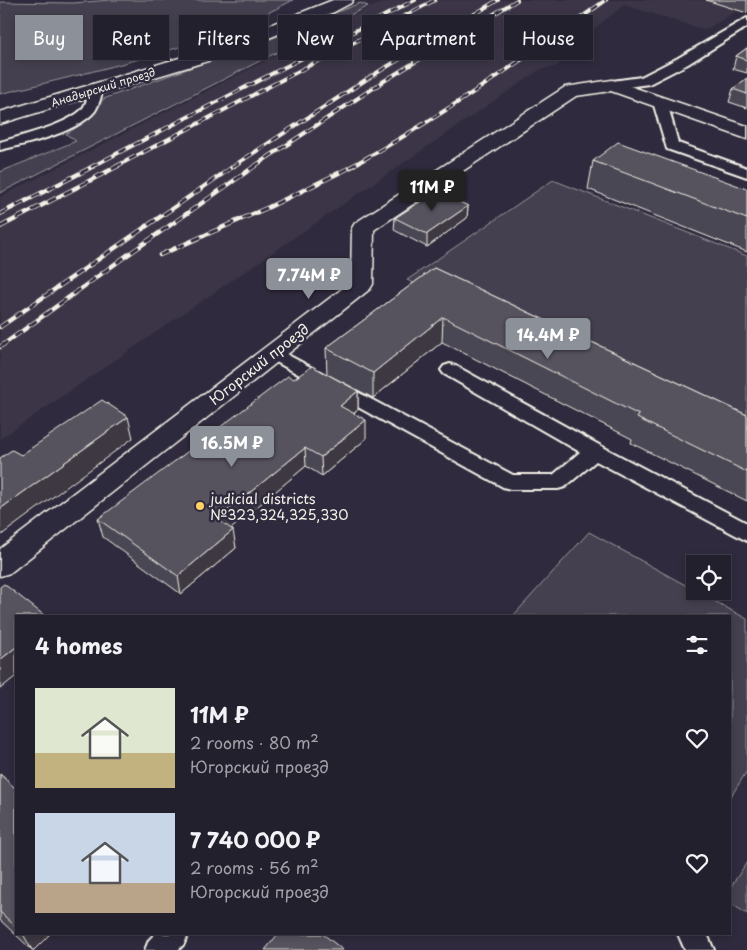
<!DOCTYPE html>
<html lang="en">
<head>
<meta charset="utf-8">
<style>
  body { margin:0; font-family:"Playpen Sans",sans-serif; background:#2f2d3a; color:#f1f3f6; height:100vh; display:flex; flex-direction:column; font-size:19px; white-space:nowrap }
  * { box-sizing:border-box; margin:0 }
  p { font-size:16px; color:#a3a3aa }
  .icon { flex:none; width:28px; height:28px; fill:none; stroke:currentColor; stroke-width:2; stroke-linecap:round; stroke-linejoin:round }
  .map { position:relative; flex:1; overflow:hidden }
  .drawer { position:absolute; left:15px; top:615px; width:716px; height:320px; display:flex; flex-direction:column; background:#23202e; border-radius:0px; box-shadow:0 2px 8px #0003,0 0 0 1px #403e4a }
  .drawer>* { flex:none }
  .top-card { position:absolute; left:15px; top:15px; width:718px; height:45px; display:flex; gap:10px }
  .controls { position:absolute; left:686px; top:555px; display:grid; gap:10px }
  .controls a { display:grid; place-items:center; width:45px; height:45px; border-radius:0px; background:#23202e; box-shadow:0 2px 8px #0003,0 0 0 1px #403e4a; font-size:25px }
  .price { position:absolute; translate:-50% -42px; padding:0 11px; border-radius:5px; background:#8c9099; color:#fff; font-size:16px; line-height:32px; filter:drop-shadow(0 1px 2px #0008) }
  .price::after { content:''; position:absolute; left:50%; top:30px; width:15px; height:11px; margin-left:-8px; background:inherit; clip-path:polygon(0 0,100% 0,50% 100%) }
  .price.selected { background:#222; color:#fff }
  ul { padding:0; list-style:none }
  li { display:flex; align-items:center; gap:15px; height:125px; padding:0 20px }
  li span { display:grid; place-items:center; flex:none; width:140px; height:100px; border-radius:0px; color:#555 }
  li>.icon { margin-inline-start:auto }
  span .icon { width:60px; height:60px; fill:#fffc; stroke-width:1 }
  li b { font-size:21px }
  h2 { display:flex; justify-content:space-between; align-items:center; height:60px; padding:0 20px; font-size:21px }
  .tag { padding:0 18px; border-radius:0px; background:#23202e; box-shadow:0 2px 8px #0003,0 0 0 1px #403e4a; font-size:18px; line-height:45px }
  .tag.selected { background:#8c9099; color:#fff }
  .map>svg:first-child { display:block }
  .built { fill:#3b3647 }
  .green { fill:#454050; stroke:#9c989c }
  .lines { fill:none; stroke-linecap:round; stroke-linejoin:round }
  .lane-casing { stroke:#f4f1e8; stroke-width:4 }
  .street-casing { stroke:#f4f1e8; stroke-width:3 }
  .secondary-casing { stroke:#f4f1e8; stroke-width:3 }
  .lane { fill:#2f2a3d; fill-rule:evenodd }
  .street { fill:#2f2a3d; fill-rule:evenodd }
  .secondary { fill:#2f2a3d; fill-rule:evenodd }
  .rail-far1-casing { stroke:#f4f1e8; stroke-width:4 }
  .rail-casing { stroke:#f4f1e8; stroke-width:4.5 }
  .rail-far1 { stroke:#2f2a3d; stroke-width:2.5; stroke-dasharray:8; stroke-linecap:butt }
  .rail { stroke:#2f2a3d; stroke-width:3; stroke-dasharray:9; stroke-linecap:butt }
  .wall { fill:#4a4752; stroke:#f4f1e8 }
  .shaded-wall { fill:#3c3942; stroke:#f4f1e8 }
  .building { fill:#56525f; stroke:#f4f1e8 }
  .poi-dot { fill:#ffd166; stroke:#2f2a3d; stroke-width:2 }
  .labels { text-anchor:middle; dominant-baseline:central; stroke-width:5; stroke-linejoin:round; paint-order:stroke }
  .far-street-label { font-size:11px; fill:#f4f1e8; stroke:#2f2a3d }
  .street-label { font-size:14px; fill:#f4f1e8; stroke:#2f2a3d }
  .poi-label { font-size:14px; fill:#f4f1e8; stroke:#2f2a3d; text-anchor:start }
</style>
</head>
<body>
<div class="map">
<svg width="747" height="950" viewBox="0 0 747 950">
  <rect width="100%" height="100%" fill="#2f2a3d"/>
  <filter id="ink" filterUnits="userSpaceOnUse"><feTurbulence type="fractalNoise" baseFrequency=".02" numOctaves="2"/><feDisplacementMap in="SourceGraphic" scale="10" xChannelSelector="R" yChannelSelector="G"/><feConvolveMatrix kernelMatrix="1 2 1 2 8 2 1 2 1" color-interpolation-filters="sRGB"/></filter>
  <g filter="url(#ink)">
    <path class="built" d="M395,0H747V5L705,30L624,5L565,52V60L555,67L541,69L0,439V197L370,7Z"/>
    <path class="green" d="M110,0H293C208,47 94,71 0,94V2L73,3Z
      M360,3L368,6L0,193V172L76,141L66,134C82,124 95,117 103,99L263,42Z
      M553,180L747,256V438L407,280Z
      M589,532L747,619V771L730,798V616H513Z
      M747,862V914L730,903V888Z"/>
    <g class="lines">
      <defs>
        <path id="lane" d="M747,18V27L688,64L649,84L612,89L605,85L612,81L641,77L678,58Z
          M96,85L103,89C101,96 99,105 95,111C77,133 26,144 0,150V142C20,136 71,124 83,108C87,102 88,95 89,89Z
          M660,98L667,102L678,143L747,168V177L667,149L653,102Z
          M273,347L513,475H553L580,452L444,374L441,370L444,366L450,364L456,366L601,446L747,523V541L596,461L565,487L558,489H510L503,487L267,357L264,353L267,349Z
          M155,934H188L184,944L178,950H145L149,940Z
          M678,934H707L714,950H685Z"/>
        <path id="street" d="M612,80L747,126V139L611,91L576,96L374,230L373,284L370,289L10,573L0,576V549L351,282L352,228L355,223L565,87Z"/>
        <path id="secondary" d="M333,0H353L351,3L334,12L221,57L0,124V112L209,49Z"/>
      </defs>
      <use href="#lane" class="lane-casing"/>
      <use href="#street" class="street-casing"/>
      <use href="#secondary" class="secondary-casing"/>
      <use href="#lane" class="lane"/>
      <use href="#street" class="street"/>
      <use href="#secondary" class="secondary"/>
      <defs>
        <path id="rail-far1" d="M91,167L415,0
          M115,167L435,0
          M232,167L370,77L498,0
          M253,167L384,81L517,0
          M350,167C440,118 523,59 606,0"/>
        <path id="rail" d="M0,214L94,166
          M0,227L118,166
          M160,255L269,207L353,166
          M0,327L234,166
          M0,347L126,256L255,166"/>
      </defs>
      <use href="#rail-far1" class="rail-far1-casing"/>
      <use href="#rail" class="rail-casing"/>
      <use href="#rail-far1" class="rail-far1"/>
      <use href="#rail" class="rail"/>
    </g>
    <path class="wall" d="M706,0H747V13Z
      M747,48V73L733,69L736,56Z
      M747,78V108L729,102L733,89Z
      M593,161L747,189V252L588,189Z
      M468,206L467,218L427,247L394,230L395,218Z
      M434,268L747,415V501L631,443L632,439L442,342L373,398L327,374L326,348Z
      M358,391V410L354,413L366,439L322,476L306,466L231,528L236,548L181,594L103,537L98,519Z
      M0,774L16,789V934H50L34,950H32L0,920Z"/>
    <path class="shaded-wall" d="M468,206L467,218L427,247V234Z
      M443,317L442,342L373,398V373Z
      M358,391V410L340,424V406Z
      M128,417L133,438L0,536V509Z
      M366,420V439L322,476L321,457Z
      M305,448L306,466L220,538L217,519Z
      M233,530L236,548L181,594L178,576Z
      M16,647V676L0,689V660Z
      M23,934H50L34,950H32Z"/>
    <path class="building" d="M747,48V60L736,56Z
      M747,78V94L733,89Z
      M618,142L747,189V219L593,161Z
      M437,191L468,206L427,234L395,218Z
      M434,268L747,415V472L637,418L639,415L443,317L373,373L326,348Z
      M312,366L358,391L340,406L366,420L321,457L305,448L217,519L233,530L178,576L98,519L288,376L294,379Z
      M102,400L128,417L0,509V458L12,450L21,455Z
      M4,584L45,616H16V647L0,660V587Z
      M0,774L16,789V927L0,912Z
      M278,934H323L343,950H265Z"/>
  </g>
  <circle class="poi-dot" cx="200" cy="506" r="5"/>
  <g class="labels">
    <g class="far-street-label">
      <text transform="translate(103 87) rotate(-17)">Анадырский проезд</text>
    </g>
    <g class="street-label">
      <text transform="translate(259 364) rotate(-38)">Югорский проезд</text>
    </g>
    <g class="poi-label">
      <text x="210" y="498">judicial districts<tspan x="210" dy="16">№323,324,325,330</tspan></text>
    </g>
  </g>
</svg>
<div class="controls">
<a><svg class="icon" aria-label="locate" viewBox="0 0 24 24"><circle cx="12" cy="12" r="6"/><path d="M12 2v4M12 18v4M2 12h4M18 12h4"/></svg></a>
</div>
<b class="price selected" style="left:432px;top:212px">11M ₽</b>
<b class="price" style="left:309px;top:300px">7.74M ₽</b>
<b class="price" style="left:548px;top:360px">14.4M ₽</b>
<b class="price" style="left:232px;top:468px">16.5M ₽</b>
<div class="top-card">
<a class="tag selected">Buy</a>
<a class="tag">Rent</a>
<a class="tag">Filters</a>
<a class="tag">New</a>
<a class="tag">Apartment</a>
<a class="tag">House</a>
</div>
<section class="drawer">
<h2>4 homes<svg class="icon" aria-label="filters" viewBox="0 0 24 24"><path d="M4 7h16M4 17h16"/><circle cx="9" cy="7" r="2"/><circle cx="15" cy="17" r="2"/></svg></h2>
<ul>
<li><span style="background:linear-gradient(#dfe7d0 65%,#c2b280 0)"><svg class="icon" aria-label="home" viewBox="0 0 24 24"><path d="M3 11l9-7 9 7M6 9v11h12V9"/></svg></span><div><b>11M ₽</b><p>2 rooms · 80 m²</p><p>Югорский проезд</p></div><svg class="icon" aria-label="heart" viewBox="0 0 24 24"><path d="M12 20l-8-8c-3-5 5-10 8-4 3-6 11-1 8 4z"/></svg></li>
<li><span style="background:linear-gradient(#c9d6e8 70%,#b9a48a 0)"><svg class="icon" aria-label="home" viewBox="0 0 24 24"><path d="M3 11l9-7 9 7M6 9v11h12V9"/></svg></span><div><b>7 740 000 ₽</b><p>2 rooms · 56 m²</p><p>Югорский проезд</p></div><svg class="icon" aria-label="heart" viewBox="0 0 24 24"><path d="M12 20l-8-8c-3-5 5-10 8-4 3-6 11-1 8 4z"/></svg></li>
</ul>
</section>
</div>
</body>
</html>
